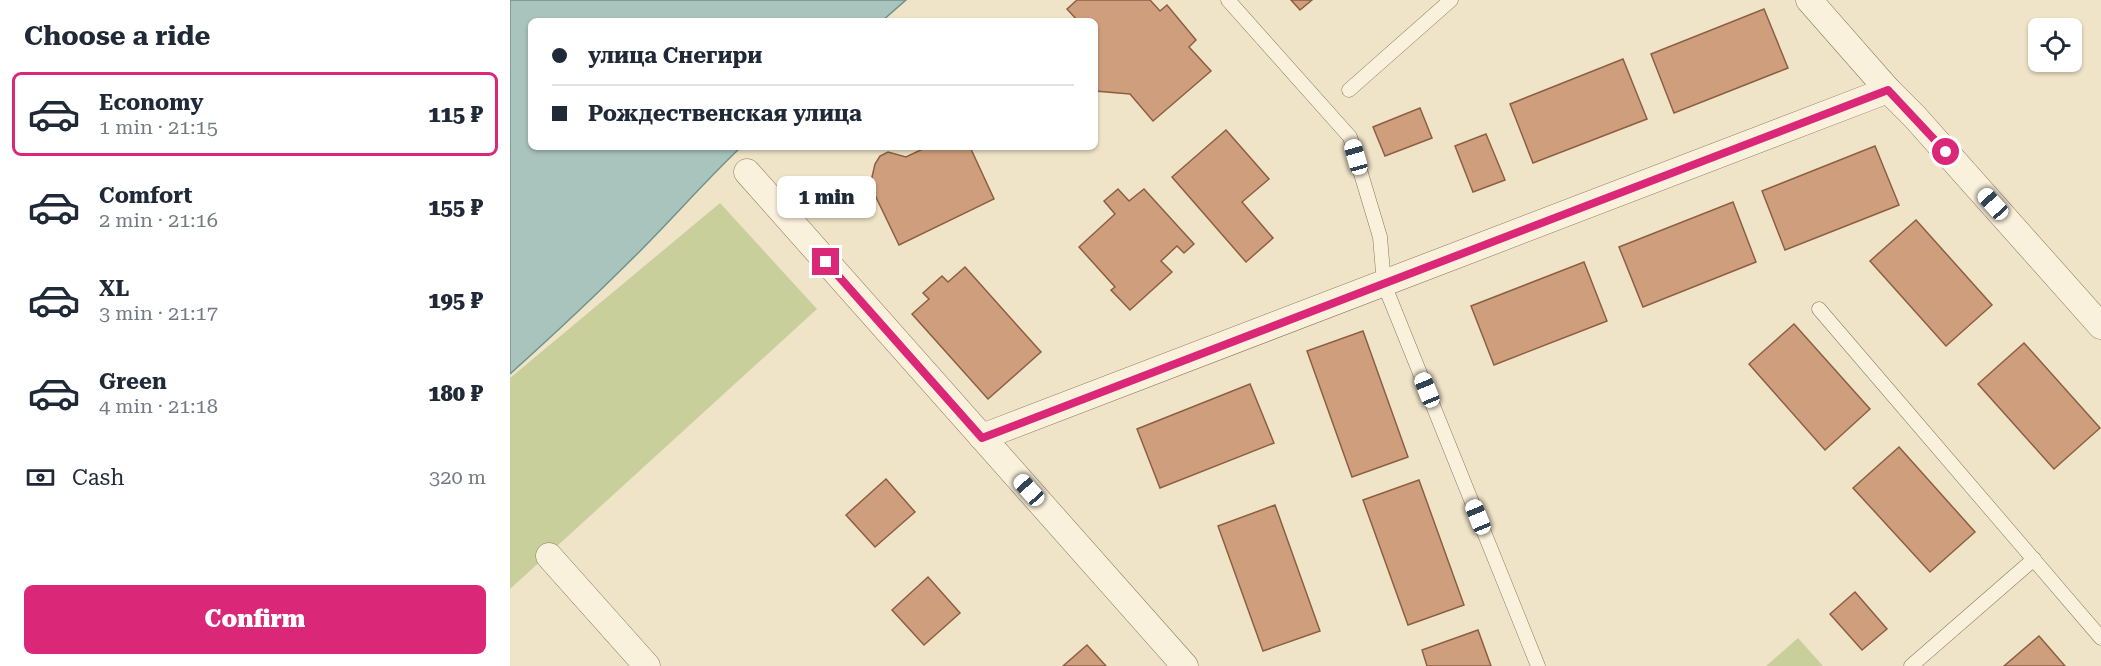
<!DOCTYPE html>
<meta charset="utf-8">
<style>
:root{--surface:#fff;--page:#f6f6f7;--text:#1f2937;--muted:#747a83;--line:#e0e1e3;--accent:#db2777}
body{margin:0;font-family:"Roboto Serif",serif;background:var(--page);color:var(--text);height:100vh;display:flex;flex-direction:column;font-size:22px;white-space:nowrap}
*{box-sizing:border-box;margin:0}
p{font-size:20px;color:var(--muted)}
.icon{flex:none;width:33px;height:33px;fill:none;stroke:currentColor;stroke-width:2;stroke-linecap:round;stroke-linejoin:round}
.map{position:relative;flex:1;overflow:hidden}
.details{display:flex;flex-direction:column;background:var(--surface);width:510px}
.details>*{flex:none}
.guide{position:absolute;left:18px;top:18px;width:570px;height:132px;border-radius:9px;box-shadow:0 2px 4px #0004;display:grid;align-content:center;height:132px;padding:0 24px;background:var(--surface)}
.fabs{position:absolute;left:1518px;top:18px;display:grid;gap:12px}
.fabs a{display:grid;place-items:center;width:54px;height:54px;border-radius:9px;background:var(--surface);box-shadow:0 2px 4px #0004;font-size:30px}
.end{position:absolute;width:27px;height:27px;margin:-14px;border:8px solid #db2777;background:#fff;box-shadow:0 0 0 3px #fff}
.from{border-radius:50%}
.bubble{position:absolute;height:42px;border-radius:9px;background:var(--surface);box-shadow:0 2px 4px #0004;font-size:20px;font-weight:800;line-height:42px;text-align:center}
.car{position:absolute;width:18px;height:36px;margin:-18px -9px;border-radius:8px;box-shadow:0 0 4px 2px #0007;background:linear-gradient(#fff 24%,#345 0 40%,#fff 0 76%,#345 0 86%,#fff 0)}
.guide b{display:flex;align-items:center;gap:21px;height:57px;font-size:22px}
.guide b+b{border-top:2px solid var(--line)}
.guide i{width:15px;height:15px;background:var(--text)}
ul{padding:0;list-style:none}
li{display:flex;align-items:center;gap:18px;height:84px;margin:0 12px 9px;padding:0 12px;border:3px solid transparent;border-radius:9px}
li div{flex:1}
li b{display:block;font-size:22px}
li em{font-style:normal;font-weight:800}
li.on{border-color:var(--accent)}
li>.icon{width:54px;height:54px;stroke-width:1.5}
h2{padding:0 24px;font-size:27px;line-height:72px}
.pay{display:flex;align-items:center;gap:15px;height:66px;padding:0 24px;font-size:22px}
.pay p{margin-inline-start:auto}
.action{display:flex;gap:12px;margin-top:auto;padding:12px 24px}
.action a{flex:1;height:69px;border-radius:9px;background:var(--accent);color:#fff;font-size:24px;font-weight:800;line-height:69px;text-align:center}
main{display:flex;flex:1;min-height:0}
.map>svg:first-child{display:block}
.green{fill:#c9cf9b}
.water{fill:#a9c4bc;stroke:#6f938a;stroke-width:1.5}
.building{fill:#cf9f7d;stroke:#8d5f41;stroke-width:1.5}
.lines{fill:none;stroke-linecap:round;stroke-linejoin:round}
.service-casing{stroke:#8d765c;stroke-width:15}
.minor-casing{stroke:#8d765c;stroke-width:27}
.service{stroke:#faf1dc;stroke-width:14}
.minor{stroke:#faf1dc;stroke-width:26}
.route{stroke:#db2777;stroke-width:8}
</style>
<main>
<section class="details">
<h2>Choose a ride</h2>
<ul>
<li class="on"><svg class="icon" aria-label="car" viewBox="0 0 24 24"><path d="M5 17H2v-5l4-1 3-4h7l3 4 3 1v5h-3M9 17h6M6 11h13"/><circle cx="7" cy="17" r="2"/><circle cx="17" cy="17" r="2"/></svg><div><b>Economy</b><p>1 min · 21:15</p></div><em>115 ₽</em></li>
<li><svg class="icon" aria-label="car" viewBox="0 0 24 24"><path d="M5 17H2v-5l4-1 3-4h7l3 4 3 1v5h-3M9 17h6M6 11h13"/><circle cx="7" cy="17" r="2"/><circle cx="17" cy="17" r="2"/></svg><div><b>Comfort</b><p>2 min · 21:16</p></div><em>155 ₽</em></li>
<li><svg class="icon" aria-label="car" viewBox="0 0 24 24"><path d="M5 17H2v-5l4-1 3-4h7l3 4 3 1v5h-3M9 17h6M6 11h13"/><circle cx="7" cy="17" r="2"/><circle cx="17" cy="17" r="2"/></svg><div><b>XL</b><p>3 min · 21:17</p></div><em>195 ₽</em></li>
<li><svg class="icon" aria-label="car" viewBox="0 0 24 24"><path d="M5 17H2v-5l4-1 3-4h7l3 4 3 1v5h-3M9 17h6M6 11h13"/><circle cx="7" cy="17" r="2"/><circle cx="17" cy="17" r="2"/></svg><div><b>Green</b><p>4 min · 21:18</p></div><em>180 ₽</em></li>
</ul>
<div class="pay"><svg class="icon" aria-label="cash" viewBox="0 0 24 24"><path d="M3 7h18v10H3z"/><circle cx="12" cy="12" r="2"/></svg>Cash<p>320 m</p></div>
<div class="action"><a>Confirm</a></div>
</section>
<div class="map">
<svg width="1591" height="666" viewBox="0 0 1591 666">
<rect width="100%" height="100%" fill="#f0e4c8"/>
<!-- green -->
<g class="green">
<polygon points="210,203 307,309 0,589 0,378"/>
<polygon points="1288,638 1313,666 1256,666"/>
</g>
<!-- water -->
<path class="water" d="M0,0H396L372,21H21V147H231C192,184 158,224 120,261C81,300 41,337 0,374Z"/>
<!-- building -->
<g class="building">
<polygon points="567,0 640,0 650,11 657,5 686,40 679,47 701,71 643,121 620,94 585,91 585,21 568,21 557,9"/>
<polygon points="781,0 802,0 790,10"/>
<polygon points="1254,9 1278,68 1164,113 1141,54"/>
<polygon points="1113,59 1137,119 1023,163 1000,104"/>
<polygon points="910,108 922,138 875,156 863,127"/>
<polygon points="716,130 759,179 732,202 763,238 736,262 662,177"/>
<polygon points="976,134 995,180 963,192 945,146"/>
<polygon points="1365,146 1389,205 1275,250 1252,191"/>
<polygon points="417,147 460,147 484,199 389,245 364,193 362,177 365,164 370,156 378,152 396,157"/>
<polygon points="608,189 619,201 634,189 684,244 674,253 667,246 651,261 662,272 620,310 601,290 605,287 569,247 605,214 594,201"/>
<polygon points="1223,202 1246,262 1133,307 1109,247"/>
<polygon points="1406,220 1482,305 1436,346 1360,261"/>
<polygon points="1074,262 1097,321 984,365 961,306"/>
<polygon points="455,267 531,352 478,399 402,314 419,299 413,293 432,276 438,282"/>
<polygon points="1284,324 1360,409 1315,450 1239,364"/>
<polygon points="853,331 898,457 842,477 797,351"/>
<polygon points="1514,343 1590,428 1544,469 1468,384"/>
<polygon points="740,384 764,443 650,488 627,429"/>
<polygon points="1389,447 1465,532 1420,572 1343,488"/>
<polygon points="376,479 405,512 365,547 336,515"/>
<polygon points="909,480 954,605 898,625 853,500"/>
<polygon points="765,505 810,631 753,651 708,526"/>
<polygon points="418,577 450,613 414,645 382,610"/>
<polygon points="1345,592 1377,629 1352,650 1320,614"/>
<polygon points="968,630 981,666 917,666 912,650"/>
<polygon points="1529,636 1555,666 1494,666"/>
<polygon points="577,645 596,666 553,666"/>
</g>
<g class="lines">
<defs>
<g id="service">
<polyline points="718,0 840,137 870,237 874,284 1028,666"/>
<polyline points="839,90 941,0"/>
<polyline points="1309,309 1591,638"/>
<polyline points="1401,666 1524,559"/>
</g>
<g id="minor">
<polyline points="1299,0 1378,90"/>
<polyline points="237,172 675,666"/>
<polyline points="472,437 1378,90 1405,117 1591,326"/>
<polyline points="39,556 137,666"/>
</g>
</defs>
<!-- service casing -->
<use href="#service" class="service-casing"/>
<!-- minor casing -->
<use href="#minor" class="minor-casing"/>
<!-- service -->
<use href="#service" class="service"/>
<!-- minor -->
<use href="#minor" class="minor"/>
</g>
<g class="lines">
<!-- route -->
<polyline class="route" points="316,262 472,438 1378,90 1436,152"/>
</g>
</svg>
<div class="fabs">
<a><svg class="icon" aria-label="locate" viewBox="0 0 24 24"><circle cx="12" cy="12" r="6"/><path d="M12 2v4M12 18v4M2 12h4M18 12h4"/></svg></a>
</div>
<i class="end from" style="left:1436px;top:152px"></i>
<i class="end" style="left:316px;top:262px"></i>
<div class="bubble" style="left:267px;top:176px;width:99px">1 min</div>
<i class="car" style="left:846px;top:157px;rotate:344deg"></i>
<i class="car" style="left:1483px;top:204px;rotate:318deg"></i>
<i class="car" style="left:917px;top:390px;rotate:338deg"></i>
<i class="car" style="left:519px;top:490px;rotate:318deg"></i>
<i class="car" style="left:968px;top:517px;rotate:338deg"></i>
<div class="guide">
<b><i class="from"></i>улица Снегири</b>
<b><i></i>Рождественская улица</b>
</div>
</div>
</main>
